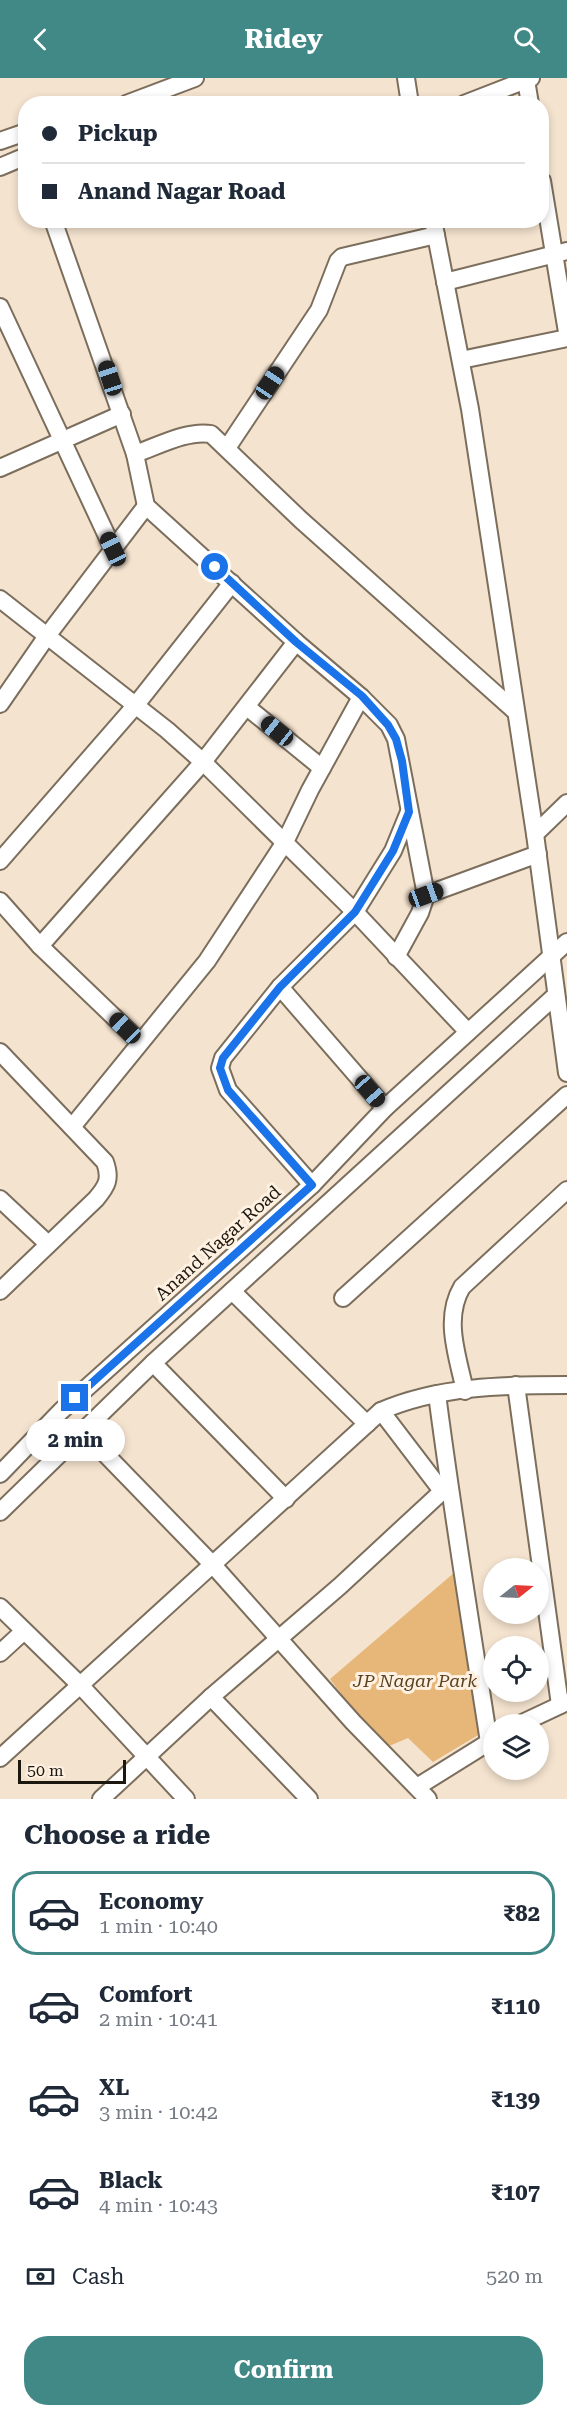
<!DOCTYPE html>
<meta charset="utf-8">
<style>
:root{--surface:#fff;--page:#f2f2f3;--text:#1f2937;--muted:#747a83;--line:#e0e1e3;--accent:#418987}
body{margin:0;font-family:"Roboto Serif",serif;background:var(--page);color:var(--text);height:100vh;display:flex;flex-direction:column;font-size:22px;white-space:nowrap}
*{box-sizing:border-box;margin:0}
p{font-size:20px;color:var(--muted)}
.icon{flex:none;width:33px;height:33px;fill:none;stroke:currentColor;stroke-width:2;stroke-linecap:round;stroke-linejoin:round}
.map{position:relative;height:1721px;overflow:hidden}
.details{display:flex;flex-direction:column;background:var(--surface);flex:1}
.details>*{flex:none}
.hud{position:absolute;left:18px;top:18px;width:531px;height:132px;border-radius:24px;box-shadow:0 3px 9px #0003;display:grid;align-content:center;height:132px;padding:0 24px;background:var(--surface)}
.needle{width:39px;rotate:72deg}
.fabs{position:absolute;left:483px;top:1480px;display:grid;gap:12px}
.fabs a{display:grid;place-items:center;width:66px;height:66px;border-radius:50%;background:var(--surface);box-shadow:0 3px 9px #0003;font-size:30px}
.scale{position:absolute;left:18px;bottom:15px;width:108px;box-sizing:border-box;padding-left:6px;border:3px solid #1c170f;border-top:0;font-size:16px;line-height:21px;white-space:nowrap;color:#1c170f;-webkit-text-stroke:4px #fef1e1;paint-order:stroke}
.end{position:absolute;width:27px;height:27px;margin:-14px;border:8px solid #1a73e8;background:#fff;box-shadow:0 0 0 3px #fff}
.from{border-radius:50%}
.bubble{position:absolute;height:42px;border-radius:21px;background:var(--surface);box-shadow:0 3px 9px #0003;font-size:20px;font-weight:700;line-height:42px;text-align:center}
.car{position:absolute;width:18px;height:36px;margin:-18px -9px;border-radius:8px;box-shadow:0 0 4px 2px #0007;background:linear-gradient(#222 24%,#8ab4d8 0 40%,#222 0 76%,#8ab4d8 0 86%,#222 0)}
.hud b{display:flex;align-items:center;gap:21px;height:57px;font-size:22px}
.hud b+b{border-top:2px solid var(--line)}
.hud i{width:15px;height:15px;background:var(--text)}
ul{padding:0;list-style:none}
li{display:flex;align-items:center;gap:18px;height:84px;margin:0 12px 9px;padding:0 12px;border:3px solid transparent;border-radius:24px}
li div{flex:1}
li b{display:block;font-size:22px}
li em{font-style:normal;font-weight:700}
li.current{border-color:var(--accent)}
li>.icon{width:54px;height:54px;stroke-width:1.5}
h2{padding:0 24px;font-size:27px;line-height:72px}
.pay{display:flex;align-items:center;gap:15px;height:66px;padding:0 24px;font-size:22px}
.pay p{margin-inline-start:auto}
.action{display:flex;gap:12px;margin-top:auto;padding:12px 24px}
.action a{flex:1;height:69px;border-radius:24px;background:var(--accent);color:#fff;font-size:24px;font-weight:700;line-height:69px;text-align:center}
header{display:flex;justify-content:space-between;align-items:center;height:78px;padding:0 24px;background:var(--accent);color:#fff;font-size:27px;font-weight:700}
.map>svg:first-child{display:block}
.green{fill:#e7b779}
.lines{fill:none;stroke-linecap:round;stroke-linejoin:round}
.minor-casing{stroke:#7c6e5c;stroke-width:20}
.minor{stroke:#fff;stroke-width:16}
.route{stroke:#1a73e8;stroke-width:8}
.labels{text-anchor:middle;stroke-width:6;stroke-linejoin:round;paint-order:stroke}
.street-label{font-size:18px;fill:#1c170f;stroke:#fef1e1}
.park-label{font-size:18px;font-style:italic;fill:#5a411f;stroke:#fef1e1}
</style>
<header><svg class="icon" aria-label="back" viewBox="0 0 24 24"><path d="M15 5l-7 7 7 7"/></svg>Ridey<svg class="icon" aria-label="search" viewBox="0 0 24 24"><circle cx="10" cy="10" r="6"/><path d="M15 15l6 6"/></svg></header>
<div class="map">
<svg width="567" height="1721" viewBox="0 0 567 1721">
<rect width="100%" height="100%" fill="#f4e3cf"/>
<!-- green -->
<polygon class="green" points="455,1494 480,1656 433,1684 408,1660 382,1671 330,1601"/>
<g class="lines">
<defs>
<g id="minor">
<polyline points="406,0 410,26"/>
<polyline points="526,2 530,26"/>
<polyline points="126,26 195,0"/>
<polyline points="464,26 531,0"/>
<polyline points="0,63 26,54"/>
<polyline points="0,89 26,78"/>
<polyline points="542,103 567,254"/>
<polyline points="53,142 135,376 146,428 296,564 361,619 389,647 396,661 426,817 420,835 396,879"/>
<polyline points="433,142 470,331 535,756 567,995"/>
<polyline points="445,204 567,173"/>
<polyline points="0,229 113,471"/>
<polyline points="461,282 567,260"/>
<polyline points="227,370 319,232 338,183 342,179 436,157"/>
<path d="M135,376C158,368 187,352 211,356L301,442L515,633"/>
<polyline points="0,390 122,336"/>
<polyline points="0,521 167,652 203,684 355,834 468,954"/>
<polyline points="0,626 47,558 146,428"/>
<polyline points="247,629 322,690"/>
<polyline points="535,756 567,725"/>
<polyline points="0,783 135,628 232,505"/>
<polyline points="426,817 538,776"/>
<polyline points="0,823 40,868 140,964"/>
<polyline points="40,868 203,684 296,564"/>
<polyline points="280,909 385,1030"/>
<path d="M0,974L105,1084C111,1101 107,1108 96,1121L0,1213"/>
<polyline points="72,1049 207,883 285,764 310,712 361,619"/>
<polyline points="312,1107 228,1012 220,990 223,980 280,909 355,834 393,773 409,734"/>
<polyline points="0,1121 47,1165"/>
<polyline points="232,1213 367,1346"/>
<polyline points="343,1220 567,1017"/>
<polyline points="153,1285 286,1421"/>
<polyline points="516,1307 560,1627"/>
<path d="M465,1313C458,1279 443,1241 462,1209L567,1112"/>
<path d="M437,1316C452,1432 471,1548 489,1664"/>
<polyline points="381,1333 442,1413"/>
<polyline points="82,1352 213,1487 353,1644 428,1721"/>
<polyline points="0,1396 61,1333 312,1107 385,1030 567,864"/>
<polyline points="0,1434 153,1285 556,917"/>
<polyline points="0,1529 80,1607 186,1721"/>
<polyline points="0,1575 24,1553"/>
<polyline points="211,1619 309,1721"/>
<polyline points="518,1647 567,1624"/>
<path d="M0,1680L381,1333C438,1308 505,1307 567,1307"/>
<polyline points="417,1709 494,1661"/>
<polyline points="101,1721 211,1619 340,1508 449,1407"/>
</g>
</defs>
<!-- minor casing -->
<use href="#minor" class="minor-casing"/>
<!-- minor -->
<use href="#minor" class="minor"/>
</g>
<g class="lines">
<!-- route -->
<polyline class="route" points="75,1320 312,1107 228,1012 220,990 223,980 280,909 355,834 393,773 409,734 402,683 396,661 388,647 362,618 296,564 215,489"/>
</g>
<g class="labels">
<!-- street labels -->
<g class="street-label">
<text transform="translate(218 1165) rotate(-42)" y="6">Anand Nagar Road</text>
</g>
<!-- park labels -->
<g class="park-label">
<text x="415" y="1609">JP Nagar Park</text>
</g>
</g>
</svg>
<div class="fabs">
<a><svg class="needle" viewBox="-14 -14 28 28"><path d="M0-13l5 13h-10z" fill="#e53935"/><path d="M0 13l5-13h-10z" fill="#747a83"/></svg></a>
<a><svg class="icon" aria-label="locate" viewBox="0 0 24 24"><circle cx="12" cy="12" r="6"/><path d="M12 2v4M12 18v4M2 12h4M18 12h4"/></svg></a>
<a><svg class="icon" aria-label="layers" viewBox="0 0 24 24"><path d="M12 4l9 5-9 5-9-5zM3 14l9 5 9-5"/></svg></a>
</div>
<div class="scale">50 m</div>
<i class="end from" style="left:215px;top:489px"></i>
<i class="end" style="left:75px;top:1320px"></i>
<div class="bubble" style="left:26px;top:1341px;width:99px">2 min</div>
<i class="car" style="left:110px;top:300px;rotate:342deg"></i>
<i class="car" style="left:270px;top:305px;rotate:34deg"></i>
<i class="car" style="left:113px;top:471px;rotate:335deg"></i>
<i class="car" style="left:277px;top:653px;rotate:309deg"></i>
<i class="car" style="left:426px;top:817px;rotate:70deg"></i>
<i class="car" style="left:125px;top:950px;rotate:314deg"></i>
<i class="car" style="left:370px;top:1013px;rotate:139deg"></i>
<div class="hud">
<b><i class="from"></i>Pickup</b>
<b><i></i>Anand Nagar Road</b>
</div>
</div>
<section class="details">
<h2>Choose a ride</h2>
<ul>
<li class="current"><svg class="icon" aria-label="car" viewBox="0 0 24 24"><path d="M5 17H2v-5l4-1 3-4h7l3 4 3 1v5h-3M9 17h6M6 11h13"/><circle cx="7" cy="17" r="2"/><circle cx="17" cy="17" r="2"/></svg><div><b>Economy</b><p>1 min · 10:40</p></div><em>₹82</em></li>
<li><svg class="icon" aria-label="car" viewBox="0 0 24 24"><path d="M5 17H2v-5l4-1 3-4h7l3 4 3 1v5h-3M9 17h6M6 11h13"/><circle cx="7" cy="17" r="2"/><circle cx="17" cy="17" r="2"/></svg><div><b>Comfort</b><p>2 min · 10:41</p></div><em>₹110</em></li>
<li><svg class="icon" aria-label="car" viewBox="0 0 24 24"><path d="M5 17H2v-5l4-1 3-4h7l3 4 3 1v5h-3M9 17h6M6 11h13"/><circle cx="7" cy="17" r="2"/><circle cx="17" cy="17" r="2"/></svg><div><b>XL</b><p>3 min · 10:42</p></div><em>₹139</em></li>
<li><svg class="icon" aria-label="car" viewBox="0 0 24 24"><path d="M5 17H2v-5l4-1 3-4h7l3 4 3 1v5h-3M9 17h6M6 11h13"/><circle cx="7" cy="17" r="2"/><circle cx="17" cy="17" r="2"/></svg><div><b>Black</b><p>4 min · 10:43</p></div><em>₹107</em></li>
</ul>
<div class="pay"><svg class="icon" aria-label="cash" viewBox="0 0 24 24"><path d="M3 7h18v10H3z"/><circle cx="12" cy="12" r="2"/></svg>Cash<p>520 m</p></div>
<div class="action"><a>Confirm</a></div>
</section>
